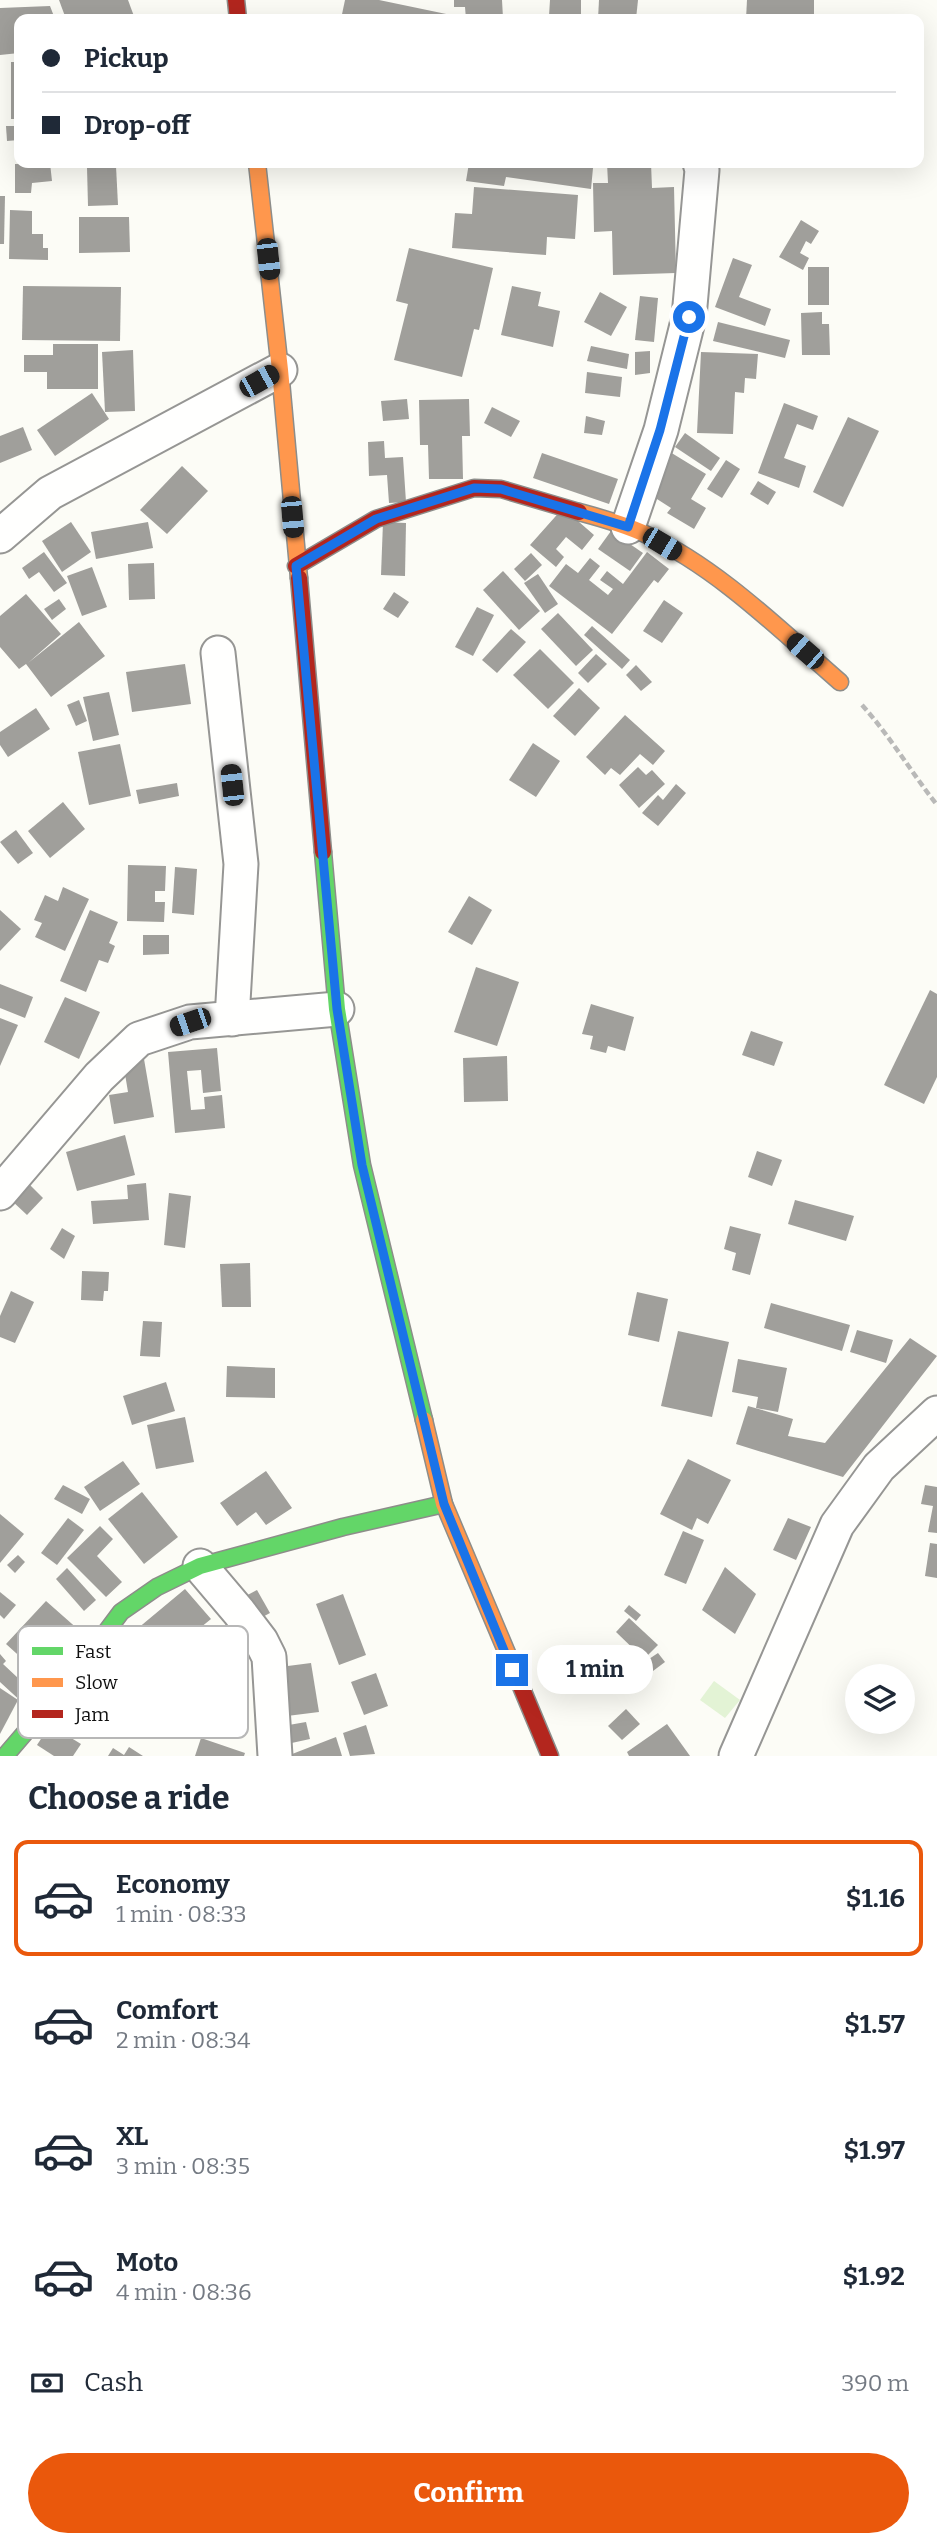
<!DOCTYPE html>
<meta charset="utf-8">
<style>
:root{--surface:#fff;--page:#f2f2f3;--text:#1f2937;--muted:#747a83;--line:#e0e1e3;--accent:#ea580c}
body{margin:0;font-family:Bitter,serif;background:var(--page);color:var(--text);height:100vh;display:flex;flex-direction:column;font-size:26px;white-space:nowrap}
*{box-sizing:border-box;margin:0}
p{font-size:23px;color:var(--muted)}
.icon{flex:none;width:38px;height:38px;fill:none;stroke:currentColor;stroke-width:2;stroke-linecap:round;stroke-linejoin:round}
.map{position:relative;height:1756px;overflow:hidden}
.drawer{display:flex;flex-direction:column;background:var(--surface);flex:1}
.drawer>*{flex:none}
.banner{position:absolute;left:14px;top:14px;width:910px;height:154px;border-radius:14px;box-shadow:0 7px 28px #0002;display:grid;align-content:center;height:154px;padding:0 28px;background:var(--surface)}
.buttons{position:absolute;left:845px;top:1664px;display:grid;gap:14px}
.buttons a{display:grid;place-items:center;width:70px;height:70px;border-radius:50%;background:var(--surface);box-shadow:0 7px 28px #0002;font-size:35px}
.end{position:absolute;width:32px;height:32px;margin:-16px;border:9px solid #1a73e8;background:#fff;box-shadow:0 0 0 4px #fff}
.from{border-radius:50%}
.bubble{position:absolute;height:49px;border-radius:24px;background:var(--surface);box-shadow:0 7px 28px #0002;font-size:23px;font-weight:700;line-height:49px;text-align:center}
.car{position:absolute;width:21px;height:42px;margin:-21px -10px;border-radius:9px;box-shadow:0 0 5px 2px #0007;background:linear-gradient(#222 24%,#8ab4d8 0 40%,#222 0 76%,#8ab4d8 0 86%,#222 0)}
.banner b{display:flex;align-items:center;gap:24px;height:66px;font-size:26px}
.banner b+b{border-top:2px solid var(--line)}
.banner i{width:18px;height:18px;background:var(--text)}
ul{padding:0;list-style:none}
li{display:flex;align-items:center;gap:21px;height:116px;margin:0 14px 10px;padding:0 14px;border:4px solid transparent;border-radius:14px}
li div{flex:1}
li b{display:block;font-size:26px}
li em{font-style:normal;font-weight:700}
li.active{border-color:var(--accent)}
li>.icon{width:63px;height:63px;stroke-width:1.5}
h2{padding:0 28px;font-size:32px;line-height:84px}
.pay{display:flex;align-items:center;gap:18px;height:77px;padding:0 28px;font-size:26px}
.pay p{margin-inline-start:auto}
.cta{display:flex;gap:14px;margin-top:auto;padding:14px 28px}
.cta a{flex:1;height:80px;border-radius:42px;background:var(--accent);color:#fff;font-size:28px;font-weight:700;line-height:80px;text-align:center}
.map>svg:first-child{display:block}
.green{fill:#e3f3d5}
.building{fill:#a09f9b}
.lines{fill:none;stroke-linecap:round;stroke-linejoin:round}
.street-casing{stroke:#969694;stroke-width:37}
.fast-casing{stroke:#8d8d8a;stroke-width:19}
.slow-casing{stroke:#8d8d8a;stroke-width:19}
.jam-casing{stroke:#8d8d8a;stroke-width:19}
.path{stroke:#b9b9b8;stroke-width:4.5;stroke-dasharray:7 3.5;stroke-linecap:butt}
.street{stroke:#fffffe;stroke-width:33}
.fast{stroke:#63d668;stroke-width:16}
.slow{stroke:#ff974d;stroke-width:16}
.jam{stroke:#b3261e;stroke-width:16}
.route{stroke:#1a73e8;stroke-width:9}
.key{fill:#fff;stroke:#b7b7b7;stroke-width:2}
.key-label{font-size:19px;fill:#101010}
</style>
<div class="map">
<svg width="937" height="1756" viewBox="0 0 937 1756">
<rect width="100%" height="100%" fill="#fcfcf6"/>
<!-- green -->
<polygon class="green" points="714,1681 740,1700 725,1718 700,1700"/>
<!-- building -->
<g class="building">
<polygon points="59,0 128,0 135,19 66,19"/>
<polygon points="345,0 379,0 451,15 450,19 341,19"/>
<polygon points="454,0 502,0 503,18 466,19 465,7 454,7"/>
<polygon points="550,0 581,0 581,17 549,16"/>
<polygon points="599,0 638,0 636,19 598,19"/>
<polygon points="747,0 814,0 814,19 746,19"/>
<polygon points="50,6 55,19 19,19 19,53 0,55 0,8"/>
<rect x="11" y="62" width="8" height="57"/>
<polygon points="6,126 19,126 19,140 7,141"/>
<polygon points="50,163 52,181 32,183 31,193 15,193 15,164"/>
<polygon points="469,163 557,163 593,168 591,189 506,177 504,186 466,181"/>
<polygon points="607,163 651,163 652,188 674,187 676,273 613,275 612,231 594,232 593,183 608,183"/>
<polygon points="116,166 118,205 88,206 87,167"/>
<polygon points="474,187 578,195 575,239 547,237 546,255 452,248 455,213 472,214"/>
<polygon points="0,196 5,196 4,244 0,244"/>
<polygon points="10,210 32,211 32,234 43,234 43,248 48,248 48,260 9,259"/>
<polygon points="79,217 129,217 130,252 79,253"/>
<polygon points="801,220 819,231 811,244 806,241 800,253 809,258 803,270 779,257"/>
<polygon points="409,248 493,268 479,330 474,329 462,377 394,360 408,304 396,301"/>
<polygon points="733,258 752,265 739,297 771,309 765,326 715,307"/>
<rect x="808" y="267" width="21" height="38"/>
<polygon points="23,286 121,287 120,341 22,340"/>
<polygon points="512,286 541,292 538,306 560,311 553,347 501,335"/>
<polygon points="600,292 627,307 611,336 584,322"/>
<polygon points="640,296 658,298 654,342 635,340"/>
<polygon points="822,312 822,324 829,324 830,355 802,355 801,313"/>
<polygon points="718,322 790,340 785,358 713,341"/>
<polygon points="53,344 98,344 98,389 47,389 47,372 24,372 24,355 53,355"/>
<polygon points="591,346 629,354 627,369 587,361"/>
<polygon points="133,350 135,411 105,412 102,352"/>
<polygon points="650,351 650,373 635,375 635,352"/>
<polygon points="701,352 758,354 756,379 745,378 744,393 735,392 733,434 697,433"/>
<polygon points="587,372 622,377 620,397 585,393"/>
<polygon points="92,393 109,419 55,456 37,430"/>
<polygon points="407,399 409,419 383,421 381,401"/>
<polygon points="469,399 470,436 462,436 463,479 429,479 428,445 420,445 419,400"/>
<polygon points="784,403 818,416 813,430 797,424 784,458 806,466 799,488 758,473"/>
<polygon points="492,407 520,421 511,437 484,423"/>
<polygon points="586,416 605,421 602,435 584,433"/>
<polygon points="848,417 879,431 843,507 813,492"/>
<polygon points="23,427 32,450 0,463 0,436"/>
<polygon points="685,433 720,458 711,471 675,447"/>
<polygon points="384,441 385,458 403,457 406,502 389,503 387,475 369,476 368,442"/>
<polygon points="670,452 706,474 691,499 706,508 694,529 667,513 671,508 646,492"/>
<polygon points="542,453 618,479 609,504 533,478"/>
<polygon points="726,460 740,469 722,498 707,489"/>
<polygon points="182,466 208,491 167,534 140,510"/>
<polygon points="758,481 776,492 768,505 750,494"/>
<polygon points="563,508 594,535 582,550 566,537 556,549 564,557 556,567 530,545"/>
<polygon points="71,522 91,552 62,572 42,541"/>
<polygon points="148,522 153,548 96,559 91,532"/>
<polygon points="383,522 406,523 405,576 381,575"/>
<polygon points="611,531 643,553 630,571 598,549"/>
<polygon points="44,552 67,583 54,592 39,572 29,579 22,568"/>
<polygon points="647,552 669,569 658,583 654,580 612,634 549,586 566,564 578,573 590,558 600,566 589,580 608,595 613,589 600,580 607,571 623,584"/>
<polygon points="531,553 542,565 525,581 514,569"/>
<polygon points="154,563 155,599 129,600 128,564"/>
<polygon points="92,567 107,607 82,616 67,576"/>
<polygon points="503,571 540,611 519,630 483,590"/>
<polygon points="538,574 558,604 545,613 524,583"/>
<polygon points="394,592 409,602 398,618 383,609"/>
<polygon points="26,594 61,634 28,663 79,622 105,656 51,697 26,664 19,669 0,647 0,616"/>
<polygon points="59,599 66,609 52,620 44,609"/>
<polygon points="664,600 683,613 662,643 643,631"/>
<polygon points="477,607 494,615 473,656 455,647"/>
<polygon points="558,613 593,650 576,666 541,629"/>
<polygon points="592,626 630,660 622,669 584,635"/>
<polygon points="511,629 526,642 497,673 482,660"/>
<polygon points="540,649 574,683 548,709 513,675"/>
<polygon points="596,654 607,664 588,683 578,673"/>
<polygon points="185,664 191,704 132,712 126,672"/>
<polygon points="636,665 652,682 641,691 626,675"/>
<polygon points="579,688 600,708 575,736 553,716"/>
<polygon points="109,692 119,735 93,741 83,697"/>
<polygon points="79,700 87,721 76,726 67,705"/>
<polygon points="36,708 50,729 8,757 0,745 0,732"/>
<polygon points="625,715 665,751 653,765 640,754 620,775 611,768 605,775 586,757"/>
<polygon points="533,743 560,761 536,797 509,780"/>
<polygon points="120,744 131,796 89,805 78,752"/>
<polygon points="638,767 646,775 652,770 665,784 639,808 619,785"/>
<polygon points="177,783 179,796 139,804 136,790"/>
<polygon points="676,784 686,793 658,826 642,813 658,795 663,800"/>
<polygon points="63,802 85,829 50,858 28,831"/>
<polygon points="16,830 33,853 18,864 0,842"/>
<polygon points="128,865 166,866 165,891 155,891 155,902 165,902 164,922 127,921"/>
<polygon points="175,867 197,869 194,915 172,913"/>
<polygon points="63,887 89,899 65,951 35,937 42,923 34,920 45,895 58,901"/>
<polygon points="469,896 492,910 472,945 448,932"/>
<polygon points="0,910 21,929 0,951"/>
<polygon points="90,910 118,922 109,943 115,946 108,963 99,960 86,992 60,981"/>
<polygon points="143,935 169,935 169,954 143,955"/>
<polygon points="476,967 519,982 497,1046 454,1032"/>
<polygon points="0,984 33,997 25,1018 0,1008"/>
<polygon points="930,990 937,994 937,1077 924,1104 884,1085"/>
<polygon points="65,997 100,1012 79,1059 44,1042"/>
<polygon points="591,1004 634,1017 625,1051 608,1046 606,1053 590,1049 593,1036 582,1034"/>
<polygon points="0,1018 18,1025 0,1066"/>
<polygon points="751,1031 783,1042 774,1066 742,1055"/>
<polygon points="217,1048 221,1091 203,1093 201,1070 187,1071 191,1110 205,1109 204,1097 222,1095 225,1128 175,1133 168,1052"/>
<polygon points="507,1056 508,1101 464,1102 463,1058"/>
<polygon points="144,1059 154,1117 114,1124 109,1095 128,1092 123,1062"/>
<polygon points="125,1135 135,1175 77,1191 66,1152"/>
<polygon points="757,1151 782,1160 772,1186 748,1177"/>
<polygon points="27,1182 43,1198 27,1215 10,1199"/>
<polygon points="146,1183 149,1220 93,1224 91,1201 128,1199 127,1185"/>
<polygon points="169,1193 191,1196 185,1248 164,1245"/>
<polygon points="795,1200 854,1216 846,1241 788,1224"/>
<polygon points="730,1226 761,1234 750,1275 732,1270 736,1253 724,1249"/>
<polygon points="62,1228 75,1236 64,1259 50,1249"/>
<polygon points="250,1263 251,1307 222,1307 220,1264"/>
<polygon points="82,1271 109,1272 108,1291 104,1291 103,1301 81,1300"/>
<polygon points="11,1291 34,1302 15,1343 0,1337 0,1316"/>
<polygon points="637,1292 668,1299 659,1342 628,1335"/>
<polygon points="771,1303 850,1325 842,1351 764,1328"/>
<polygon points="143,1321 162,1322 160,1357 140,1356"/>
<polygon points="857,1330 893,1340 886,1363 850,1352"/>
<polygon points="678,1331 729,1342 712,1417 661,1406"/>
<polygon points="910,1338 937,1356 843,1477 736,1444 748,1406 793,1419 788,1436 825,1443"/>
<polygon points="738,1359 787,1368 778,1412 756,1408 758,1397 732,1392"/>
<polygon points="227,1366 275,1368 275,1398 226,1397"/>
<polygon points="166,1382 175,1411 132,1425 123,1396"/>
<polygon points="185,1417 194,1462 156,1469 147,1425"/>
<polygon points="688,1459 731,1480 708,1524 697,1518 692,1530 660,1514"/>
<polygon points="123,1461 140,1484 100,1511 84,1487"/>
<polygon points="266,1471 292,1508 266,1525 256,1512 237,1526 220,1503"/>
<polygon points="63,1485 90,1499 82,1514 54,1499"/>
<polygon points="925,1485 937,1487 937,1533 928,1532 933,1506 921,1504"/>
<polygon points="142,1492 178,1537 144,1564 108,1519"/>
<polygon points="0,1514 24,1534 0,1563"/>
<polygon points="68,1518 84,1530 57,1565 41,1553"/>
<polygon points="788,1518 811,1527 796,1560 773,1550"/>
<polygon points="100,1526 113,1539 97,1556 122,1582 106,1597 67,1558"/>
<polygon points="683,1531 704,1540 686,1584 664,1575"/>
<polygon points="930,1543 937,1544 937,1578 925,1576"/>
<polygon points="18,1555 25,1562 15,1573 7,1565"/>
<polygon points="725,1567 756,1594 735,1634 702,1610"/>
<polygon points="67,1568 96,1600 84,1611 56,1579"/>
<polygon points="185,1589 211,1619 157,1663 146,1650 151,1645 137,1629"/>
<polygon points="257,1590 270,1613 240,1629 227,1606"/>
<polygon points="0,1592 16,1605 4,1619 0,1615"/>
<polygon points="343,1594 366,1655 339,1665 316,1604"/>
<polygon points="46,1601 80,1631 57,1656 63,1661 46,1680 6,1644"/>
<polygon points="629,1605 641,1615 636,1621 624,1611"/>
<polygon points="629,1618 658,1645 644,1659 616,1632"/>
<polygon points="628,1648 643,1663 633,1672 619,1657"/>
<polygon points="658,1653 665,1662 653,1671 646,1661"/>
<polygon points="0,1654 6,1661 3,1664 18,1678 22,1674 39,1689 25,1705 0,1682"/>
<polygon points="311,1663 319,1712 287,1716 280,1667"/>
<polygon points="376,1673 388,1706 364,1715 351,1682"/>
<polygon points="0,1688 18,1700 0,1734"/>
<polygon points="626,1709 640,1724 622,1740 608,1726"/>
<polygon points="306,1722 310,1739 287,1744 283,1726"/>
<polygon points="667,1724 690,1756 629,1756 627,1752"/>
<polygon points="50,1725 81,1744 73,1756 54,1756 37,1745"/>
<polygon points="366,1725 375,1754 350,1756 343,1733"/>
<polygon points="336,1737 342,1756 287,1756"/>
<polygon points="201,1738 245,1753 244,1756 195,1756"/>
<polygon points="129,1747 143,1756 108,1756 113,1748 124,1755"/>
</g>
<g class="lines">
<defs>
<g id="street">
<polyline points="628,527 661,430 689,317 702,170 700,163"/>
<polyline points="0,536 50,493 280,370"/>
<polyline points="218,653 241,864 232,1019"/>
<polyline points="0,1193 99,1077 139,1039 190,1022 337,1009"/>
<polyline points="200,1566 239,1612 261,1641 269,1657 275,1756"/>
<polyline points="736,1756 837,1525 879,1467 937,1413"/>
</g>
<g id="fast">
<polyline points="323,852 337,1009 362,1165 424,1420"/>
<polyline points="5,1756 71,1679 121,1612 157,1587 200,1566 343,1527 444,1504"/>
</g>
<g id="slow">
<polyline points="257,163 280,370 299,578"/>
<path d="M579,512C601,518 624,524 645,534C718,568 779,629 840,682"/>
<polyline points="424,1420 444,1504 515,1672"/>
</g>
<g id="jam">
<polyline points="236,0 238,19"/>
<polyline points="296,566 376,519 474,488 501,489 579,512"/>
<polyline points="299,578 323,852"/>
<polyline points="515,1672 550,1756"/>
</g>
</defs>
<!-- street casing -->
<use href="#street" class="street-casing"/>
<!-- fast casing -->
<use href="#fast" class="fast-casing"/>
<!-- slow casing -->
<use href="#slow" class="slow-casing"/>
<!-- jam casing -->
<use href="#jam" class="jam-casing"/>
<!-- path -->
<path class="path" d="M862,705C890,736 911,772 937,805"/>
<!-- street -->
<use href="#street" class="street"/>
<!-- fast -->
<use href="#fast" class="fast"/>
<!-- slow -->
<use href="#slow" class="slow"/>
<!-- jam -->
<use href="#jam" class="jam"/>
</g>
<g class="lines">
<!-- route -->
<polyline class="route" points="512,1670 444,1504 362,1165 337,1009 296,566 376,519 474,488 501,489 628,527 660,430 689,317"/>
</g>
<!-- legend -->
<rect x="18" y="1626" width="230" height="112" rx="10" class="key"/>
<rect x="32" y="1647" width="31" height="8" fill="#63d668"/>
<rect x="32" y="1678" width="31" height="9" fill="#ff974d"/>
<rect x="32" y="1710" width="31" height="8" fill="#b3261e"/>
<g class="key-label">
<text x="75" y="1658">Fast</text>
<text x="75" y="1689">Slow</text>
<text x="75" y="1721">Jam</text>
</g>
</svg>
<div class="buttons">
<a><svg class="icon" aria-label="layers" viewBox="0 0 24 24"><path d="M12 4l9 5-9 5-9-5zM3 14l9 5 9-5"/></svg></a>
</div>
<i class="end from" style="left:689px;top:317px"></i>
<i class="end" style="left:512px;top:1670px"></i>
<div class="bubble" style="left:537px;top:1645px;width:116px">1 min</div>
<i class="car" style="left:268px;top:259px;rotate:174deg"></i>
<i class="car" style="left:259px;top:381px;rotate:61deg"></i>
<i class="car" style="left:292px;top:517px;rotate:175deg"></i>
<i class="car" style="left:662px;top:544px;rotate:121deg"></i>
<i class="car" style="left:805px;top:651px;rotate:311deg"></i>
<i class="car" style="left:232px;top:785px;rotate:354deg"></i>
<i class="car" style="left:190px;top:1022px;rotate:251deg"></i>
<div class="banner">
<b><i class="from"></i>Pickup</b>
<b><i></i>Drop-off</b>
</div>
</div>
<section class="drawer">
<h2>Choose a ride</h2>
<ul>
<li class="active"><svg class="icon" aria-label="car" viewBox="0 0 24 24"><path d="M5 17H2v-5l4-1 3-4h7l3 4 3 1v5h-3M9 17h6M6 11h13"/><circle cx="7" cy="17" r="2"/><circle cx="17" cy="17" r="2"/></svg><div><b>Economy</b><p>1 min · 08:33</p></div><em>$1.16</em></li>
<li><svg class="icon" aria-label="car" viewBox="0 0 24 24"><path d="M5 17H2v-5l4-1 3-4h7l3 4 3 1v5h-3M9 17h6M6 11h13"/><circle cx="7" cy="17" r="2"/><circle cx="17" cy="17" r="2"/></svg><div><b>Comfort</b><p>2 min · 08:34</p></div><em>$1.57</em></li>
<li><svg class="icon" aria-label="car" viewBox="0 0 24 24"><path d="M5 17H2v-5l4-1 3-4h7l3 4 3 1v5h-3M9 17h6M6 11h13"/><circle cx="7" cy="17" r="2"/><circle cx="17" cy="17" r="2"/></svg><div><b>XL</b><p>3 min · 08:35</p></div><em>$1.97</em></li>
<li><svg class="icon" aria-label="car" viewBox="0 0 24 24"><path d="M5 17H2v-5l4-1 3-4h7l3 4 3 1v5h-3M9 17h6M6 11h13"/><circle cx="7" cy="17" r="2"/><circle cx="17" cy="17" r="2"/></svg><div><b>Moto</b><p>4 min · 08:36</p></div><em>$1.92</em></li>
</ul>
<div class="pay"><svg class="icon" aria-label="cash" viewBox="0 0 24 24"><path d="M3 7h18v10H3z"/><circle cx="12" cy="12" r="2"/></svg>Cash<p>390 m</p></div>
<div class="cta"><a>Confirm</a></div>
</section>
